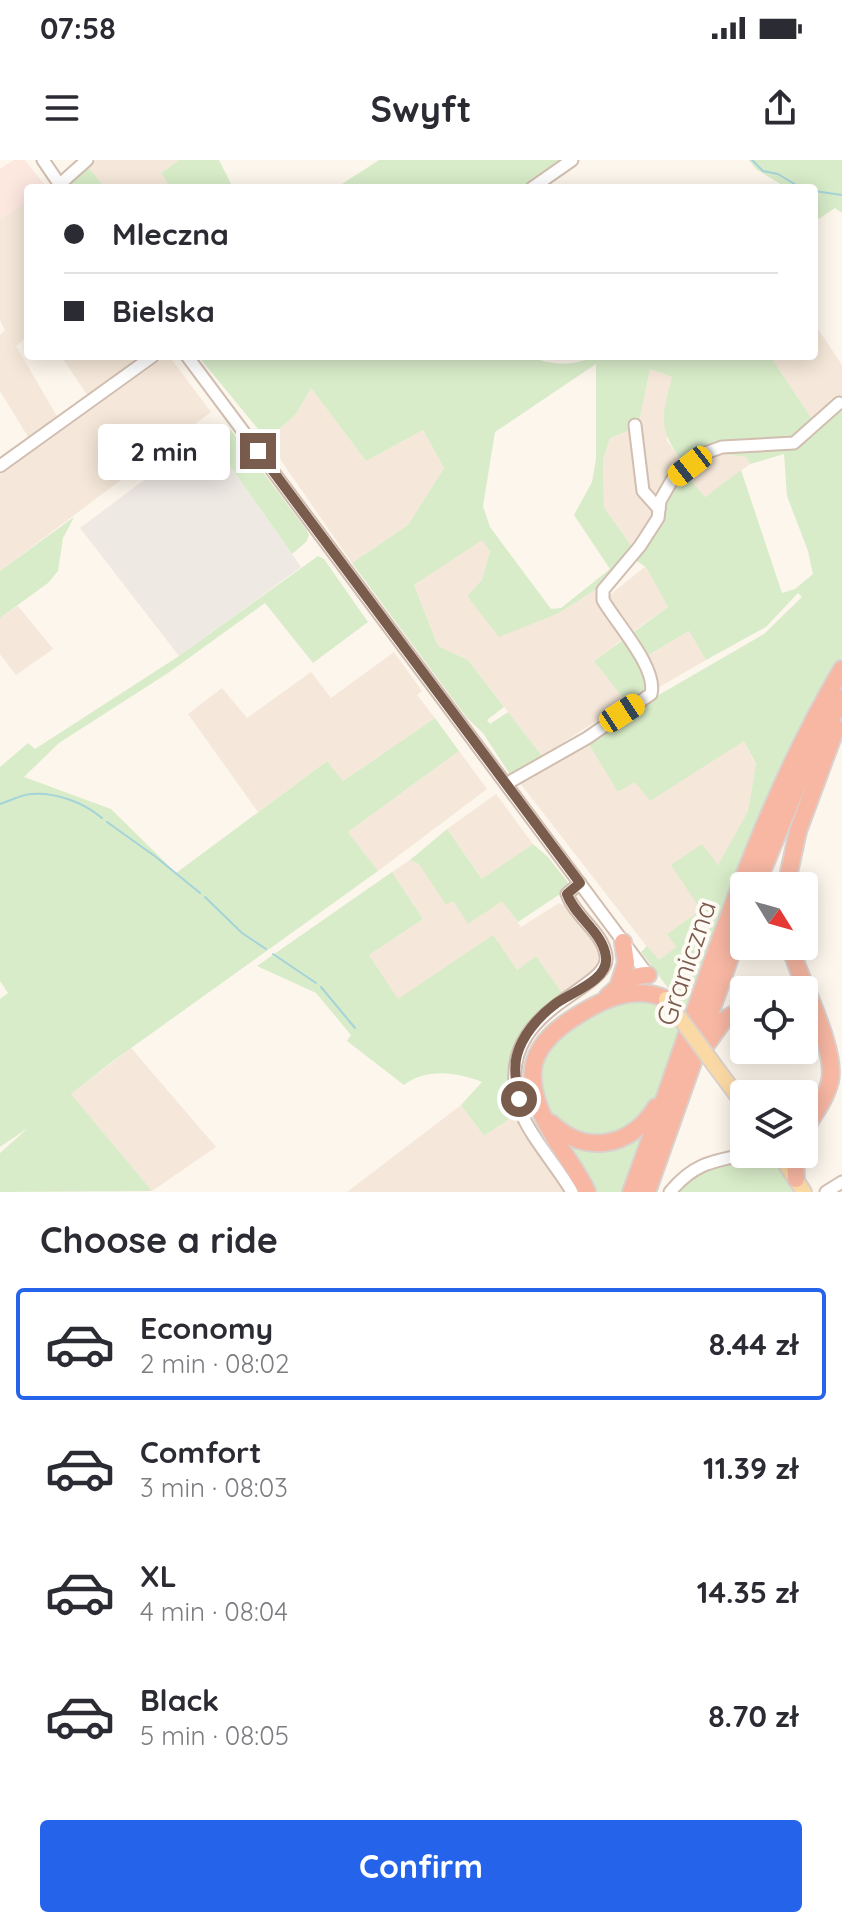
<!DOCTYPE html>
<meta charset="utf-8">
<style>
:root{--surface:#fff;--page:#f7f7f7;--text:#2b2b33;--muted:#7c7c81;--line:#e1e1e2;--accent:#2563eb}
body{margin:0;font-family:Quicksand,sans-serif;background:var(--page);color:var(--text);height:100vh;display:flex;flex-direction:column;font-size:30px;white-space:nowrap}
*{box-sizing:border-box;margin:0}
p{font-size:26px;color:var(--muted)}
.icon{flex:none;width:44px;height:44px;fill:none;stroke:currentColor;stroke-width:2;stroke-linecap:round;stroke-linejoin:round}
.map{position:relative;height:1032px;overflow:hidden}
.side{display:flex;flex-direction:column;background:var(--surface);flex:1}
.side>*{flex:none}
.top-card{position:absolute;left:24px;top:24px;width:794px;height:176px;border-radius:8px;box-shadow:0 4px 20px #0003;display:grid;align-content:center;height:176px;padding:0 40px;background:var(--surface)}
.needle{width:52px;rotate:127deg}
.controls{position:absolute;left:730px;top:712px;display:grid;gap:16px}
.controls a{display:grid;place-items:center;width:88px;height:88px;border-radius:8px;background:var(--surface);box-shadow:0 4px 20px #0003;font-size:40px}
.end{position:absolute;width:36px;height:36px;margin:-18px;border:10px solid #7a5c4d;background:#fff;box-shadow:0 0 0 4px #fff}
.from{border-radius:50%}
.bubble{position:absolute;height:56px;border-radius:8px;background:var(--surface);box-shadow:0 4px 20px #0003;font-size:26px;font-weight:800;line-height:56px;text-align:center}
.car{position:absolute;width:24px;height:48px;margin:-24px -12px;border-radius:10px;box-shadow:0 0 6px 2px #0007;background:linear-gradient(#f5c518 24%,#345 0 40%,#f5c518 0 76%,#345 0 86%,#f5c518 0)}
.top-card b{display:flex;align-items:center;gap:28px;height:76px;font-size:30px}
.top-card b+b{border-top:2px solid var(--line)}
.top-card i{width:20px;height:20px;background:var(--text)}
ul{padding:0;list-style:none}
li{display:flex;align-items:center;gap:24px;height:112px;margin:0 16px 12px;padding:0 24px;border:4px solid transparent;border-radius:8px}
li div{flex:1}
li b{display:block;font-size:30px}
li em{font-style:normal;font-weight:800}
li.current{border-color:var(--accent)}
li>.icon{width:72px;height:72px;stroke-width:1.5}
h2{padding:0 40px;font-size:36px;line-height:96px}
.button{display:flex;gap:16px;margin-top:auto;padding:16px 40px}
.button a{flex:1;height:92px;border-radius:8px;background:var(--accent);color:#fff;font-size:32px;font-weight:800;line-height:92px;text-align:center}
.status{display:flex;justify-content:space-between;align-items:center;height:56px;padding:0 40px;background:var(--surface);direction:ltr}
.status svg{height:22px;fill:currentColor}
header{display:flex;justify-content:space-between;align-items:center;height:104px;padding:0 40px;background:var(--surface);font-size:36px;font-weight:800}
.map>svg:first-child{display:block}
.residential{fill:#f5e8da}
.commercial{fill:#fde8e0}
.industrial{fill:#efe9e4}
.green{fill:#d8ecc9;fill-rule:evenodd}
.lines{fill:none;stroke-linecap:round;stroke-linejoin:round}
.stream{stroke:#a5d3da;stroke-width:2}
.minor-casing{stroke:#d1beb0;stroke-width:15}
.major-casing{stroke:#dad1cd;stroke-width:18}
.highway-casing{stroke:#dad1cd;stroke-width:20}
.minor{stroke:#fff;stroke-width:11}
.major{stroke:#fbd9a5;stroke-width:14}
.highway{stroke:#f7b7a3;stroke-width:16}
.major-bridge-casing{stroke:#dad1cd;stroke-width:18;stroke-linecap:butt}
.major-bridge{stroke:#fbd9a5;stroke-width:14}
.route{stroke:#7a5c4d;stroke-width:10}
.labels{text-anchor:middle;stroke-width:8;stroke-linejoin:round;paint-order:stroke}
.street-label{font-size:28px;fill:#7a5c4d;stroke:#fffaf3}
</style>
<div class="status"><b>07:58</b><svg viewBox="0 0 49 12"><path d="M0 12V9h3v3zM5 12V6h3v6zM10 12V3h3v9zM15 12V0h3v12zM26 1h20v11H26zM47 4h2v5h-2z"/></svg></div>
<header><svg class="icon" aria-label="menu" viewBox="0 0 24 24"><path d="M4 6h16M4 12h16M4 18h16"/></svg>Swyft<svg class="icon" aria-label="share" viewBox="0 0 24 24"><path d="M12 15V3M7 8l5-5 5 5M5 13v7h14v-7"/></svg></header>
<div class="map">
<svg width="842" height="1032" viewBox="0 0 842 1032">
<rect width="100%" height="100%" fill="#fdf6ec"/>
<!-- residential -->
<g class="residential">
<polygon points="96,0 179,0 161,13 171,28 105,28 89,8"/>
<polygon points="28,40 28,176 16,186 58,258 30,280 0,231 0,175 5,170 0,160 0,60"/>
<polygon points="814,163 842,205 842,239 812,259 770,196 814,196"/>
<polygon points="61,196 144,196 90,239"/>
<polygon points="166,196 169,196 211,252 0,411 0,315"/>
<polygon points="650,209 672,217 667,281 684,304 653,359 633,388 604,347 603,300 610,278 638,267"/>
<polygon points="311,228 366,301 423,270 444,308 408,365 352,403 267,280 296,254"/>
<polygon points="716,293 746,297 750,304 705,337 686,314"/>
<polygon points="482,379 490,390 482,420 467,437 559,453 598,428 601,440 624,478 594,501 626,542 542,596 468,500 438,486 414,425"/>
<polygon points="646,406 668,447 631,473 606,438"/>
<polygon points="18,446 53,489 16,515 0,494 0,458"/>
<polygon points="689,471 706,500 656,529 645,497"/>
<polygon points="394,492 422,531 417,535 435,558 343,621 327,601 258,652 188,554 222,528 247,558 311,512 331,538"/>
<polygon points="744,581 756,605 748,651 718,706 702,750 667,774 676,787 658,801 520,623 588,583 619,632 635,621"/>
<polygon points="459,591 487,629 378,711 348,672"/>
<polygon points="496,634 533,684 483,720 447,669"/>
<polygon points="410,700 419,703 446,744 452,741 503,741 521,767 559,743 566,747 601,788 601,805 562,833 536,797 517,810 492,776 398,840 369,795 423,759 392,712"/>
<polygon points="131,888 216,987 152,1031 71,934"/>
<polygon points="461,945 484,976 515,955 569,1032 347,1032"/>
</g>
<!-- commercial -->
<polygon class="commercial" points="14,0 25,0 46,27 28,28 28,40 0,60 0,9"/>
<!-- industrial -->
<polygon class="industrial" points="207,273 301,407 179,496 80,368"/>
<!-- green -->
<g class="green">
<polygon points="179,0 219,0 233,28 171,28 161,13"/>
<polygon points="379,0 567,0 526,28 336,28"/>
<polygon points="749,0 842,0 842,53 835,48 814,62 814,28 787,28 756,9"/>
<polygon points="89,8 105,28 72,28 68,23"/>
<path d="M198,196H527C548,204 573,208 593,196H770L812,259L790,287L842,240V497L782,605L743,697L686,852L641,792L647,786L659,800L676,787L667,774L701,750L671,705L702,684L718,705L748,651L756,604L744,581L650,641L635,622L618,632L588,583L657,536L764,474L802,437L798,433L766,467L706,500L689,471L645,497L656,529L626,542L594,501L668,447L646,407L635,400L664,354V339L668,331L686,314L705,337L741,310L782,433L795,429L813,414L808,391L787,336L784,294L750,304L746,297L716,293L684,304C658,269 661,258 672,217L650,209L638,267L610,278L603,300L604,347L633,388L598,428L559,453L499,477L467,436L482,420L490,391L482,380L414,425L438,486L468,500L504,547L487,560L490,564L508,552L542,596L511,616L483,573L467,558L352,403L408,365L444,308L423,270L366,301L311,228L296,254L267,280ZM596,204V299L592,322L574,355L610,409L561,448L551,449L490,367L483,346L495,272Z"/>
<polygon points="220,265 227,265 306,369 309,375 306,382 292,394 207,273"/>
<polygon points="74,357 63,378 58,411 48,423 0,458 0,411"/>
<polygon points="318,396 324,399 368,462 313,503 265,443 168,513 59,583 24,617 111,649 176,713 327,601 343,621 435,558 459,591 348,672 378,711 113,901 71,934 152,1031 0,1032 0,993 28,968 0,987 0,839 8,833 0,821 0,607 28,583 35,589 179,496"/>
<polygon points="447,669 482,719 533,684 548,697 570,725 566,730 518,762 502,741 468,764 453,741 446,745 419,704 410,700"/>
<path d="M392,712L423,759L369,795L398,839L493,775L517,810L536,796L562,833L529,862L512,895L515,955L484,976L461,945L482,922C457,912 426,908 404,925L347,881L351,875L316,833L257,806Z"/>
<path d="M633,841C660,841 664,850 679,870C671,895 661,943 640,959C633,965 617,976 608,978C557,988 520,924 551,883C566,864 610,848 633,841Z"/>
<polygon points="643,974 621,1032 592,1032 559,975 567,981"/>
<polygon points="770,996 780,1003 796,1032 676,1032 701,1009 750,997"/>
</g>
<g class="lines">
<!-- stream -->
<g class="stream">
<polyline points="752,0 763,11 778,14 801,28"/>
<polyline points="814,31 842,35"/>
<path d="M0,644C10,641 20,635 31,634C55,632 83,642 102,658"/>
<polyline points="107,662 156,697 200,733"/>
<polyline points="205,737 242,773 266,789"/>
<polyline points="273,794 316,823"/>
<polyline points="321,827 355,868"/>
</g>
<defs>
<g id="minor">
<polyline points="43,0 62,28"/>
<polyline points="59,25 87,0"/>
<polyline points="532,28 572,0"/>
<polyline points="187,196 648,815"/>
<polyline points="635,265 643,331 659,349"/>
<polyline points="0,306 153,196"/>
<path d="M506,624L587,578L651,534C658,508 616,463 603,440V430L640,386L658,358L660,341L672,320L708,292L722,287L794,283L839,243"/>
<path d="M572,1032C559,1009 530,976 522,954C483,848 612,833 606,796C603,772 575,757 567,734L580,723"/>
<path d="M670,1032C694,1003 713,1001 748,994"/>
<polyline points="826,1032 842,1022"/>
</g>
<g id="major">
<polyline points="715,906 744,945"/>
<polyline points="779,994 804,1032"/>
</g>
<g id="highway">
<polyline points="756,726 798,624 842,538"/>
<polyline points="786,726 798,671 836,568"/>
<path d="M790,786C800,821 837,888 830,921C826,939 813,955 804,971"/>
<polyline points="618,827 626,803 623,782"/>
<path d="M608,836C619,826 633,814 648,815"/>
<polyline points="706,885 724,860 744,848"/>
<path d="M551,963C586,996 631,987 656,947"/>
<polyline points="795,994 796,1019"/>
<path d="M587,1032C579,1013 565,996 555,979C517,915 526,883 590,848C613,835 641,827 666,839"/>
<path d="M631,1032C697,856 746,672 842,509"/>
<polyline points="647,1032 744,758"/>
</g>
</defs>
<!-- minor casing -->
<use href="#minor" class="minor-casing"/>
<!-- major casing -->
<use href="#major" class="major-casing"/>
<!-- highway casing -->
<use href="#highway" class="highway-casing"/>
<!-- minor -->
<use href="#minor" class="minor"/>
<!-- major -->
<use href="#major" class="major"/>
<!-- highway -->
<use href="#highway" class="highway"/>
<defs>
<polyline id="major-bridge" points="666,839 715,906"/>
</defs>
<!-- major-bridge casing -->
<use href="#major-bridge" class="major-bridge-casing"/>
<!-- major-bridge -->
<use href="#major-bridge" class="major-bridge"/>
</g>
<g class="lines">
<!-- route -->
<path class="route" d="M258,291L580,723L567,734C575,757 603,772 606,797C609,821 569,833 554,845C538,857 522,876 517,895C513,908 516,925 519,939"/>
</g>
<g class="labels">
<!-- street labels -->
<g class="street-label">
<text transform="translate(686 803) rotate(-71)" y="10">Graniczna</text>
</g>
</g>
</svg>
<div class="controls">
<a><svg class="needle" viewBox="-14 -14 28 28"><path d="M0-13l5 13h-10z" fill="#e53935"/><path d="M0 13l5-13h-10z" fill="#7c7c81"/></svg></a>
<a><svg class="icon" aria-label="locate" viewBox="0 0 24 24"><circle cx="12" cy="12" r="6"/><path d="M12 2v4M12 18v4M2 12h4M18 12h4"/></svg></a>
<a><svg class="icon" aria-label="layers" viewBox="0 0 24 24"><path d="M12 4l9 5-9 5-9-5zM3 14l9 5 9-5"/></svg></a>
</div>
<i class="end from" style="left:519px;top:939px"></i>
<i class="end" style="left:258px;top:291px"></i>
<div class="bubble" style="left:98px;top:264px;width:132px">2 min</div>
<i class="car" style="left:690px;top:306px;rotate:232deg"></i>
<i class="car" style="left:622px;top:553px;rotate:57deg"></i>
<div class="top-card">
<b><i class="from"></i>Mleczna</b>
<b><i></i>Bielska</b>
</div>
</div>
<section class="side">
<h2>Choose a ride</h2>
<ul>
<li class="current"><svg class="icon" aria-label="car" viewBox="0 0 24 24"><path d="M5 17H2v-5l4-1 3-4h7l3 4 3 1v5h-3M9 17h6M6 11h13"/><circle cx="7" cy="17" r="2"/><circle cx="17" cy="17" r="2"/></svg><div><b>Economy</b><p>2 min · 08:02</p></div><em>8.44 zł</em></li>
<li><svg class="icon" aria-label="car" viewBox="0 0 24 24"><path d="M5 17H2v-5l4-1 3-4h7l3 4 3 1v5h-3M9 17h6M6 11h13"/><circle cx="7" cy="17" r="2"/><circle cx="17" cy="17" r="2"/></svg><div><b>Comfort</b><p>3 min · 08:03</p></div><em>11.39 zł</em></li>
<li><svg class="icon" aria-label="car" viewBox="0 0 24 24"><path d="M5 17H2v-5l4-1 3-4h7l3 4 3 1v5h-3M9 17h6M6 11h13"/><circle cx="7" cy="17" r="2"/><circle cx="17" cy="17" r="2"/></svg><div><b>XL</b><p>4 min · 08:04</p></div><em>14.35 zł</em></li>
<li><svg class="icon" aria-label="car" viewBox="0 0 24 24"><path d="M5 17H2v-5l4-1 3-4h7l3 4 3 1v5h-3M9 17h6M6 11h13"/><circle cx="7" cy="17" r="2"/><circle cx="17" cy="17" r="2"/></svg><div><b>Black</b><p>5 min · 08:05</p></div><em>8.70 zł</em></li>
</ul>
<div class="button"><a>Confirm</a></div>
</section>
